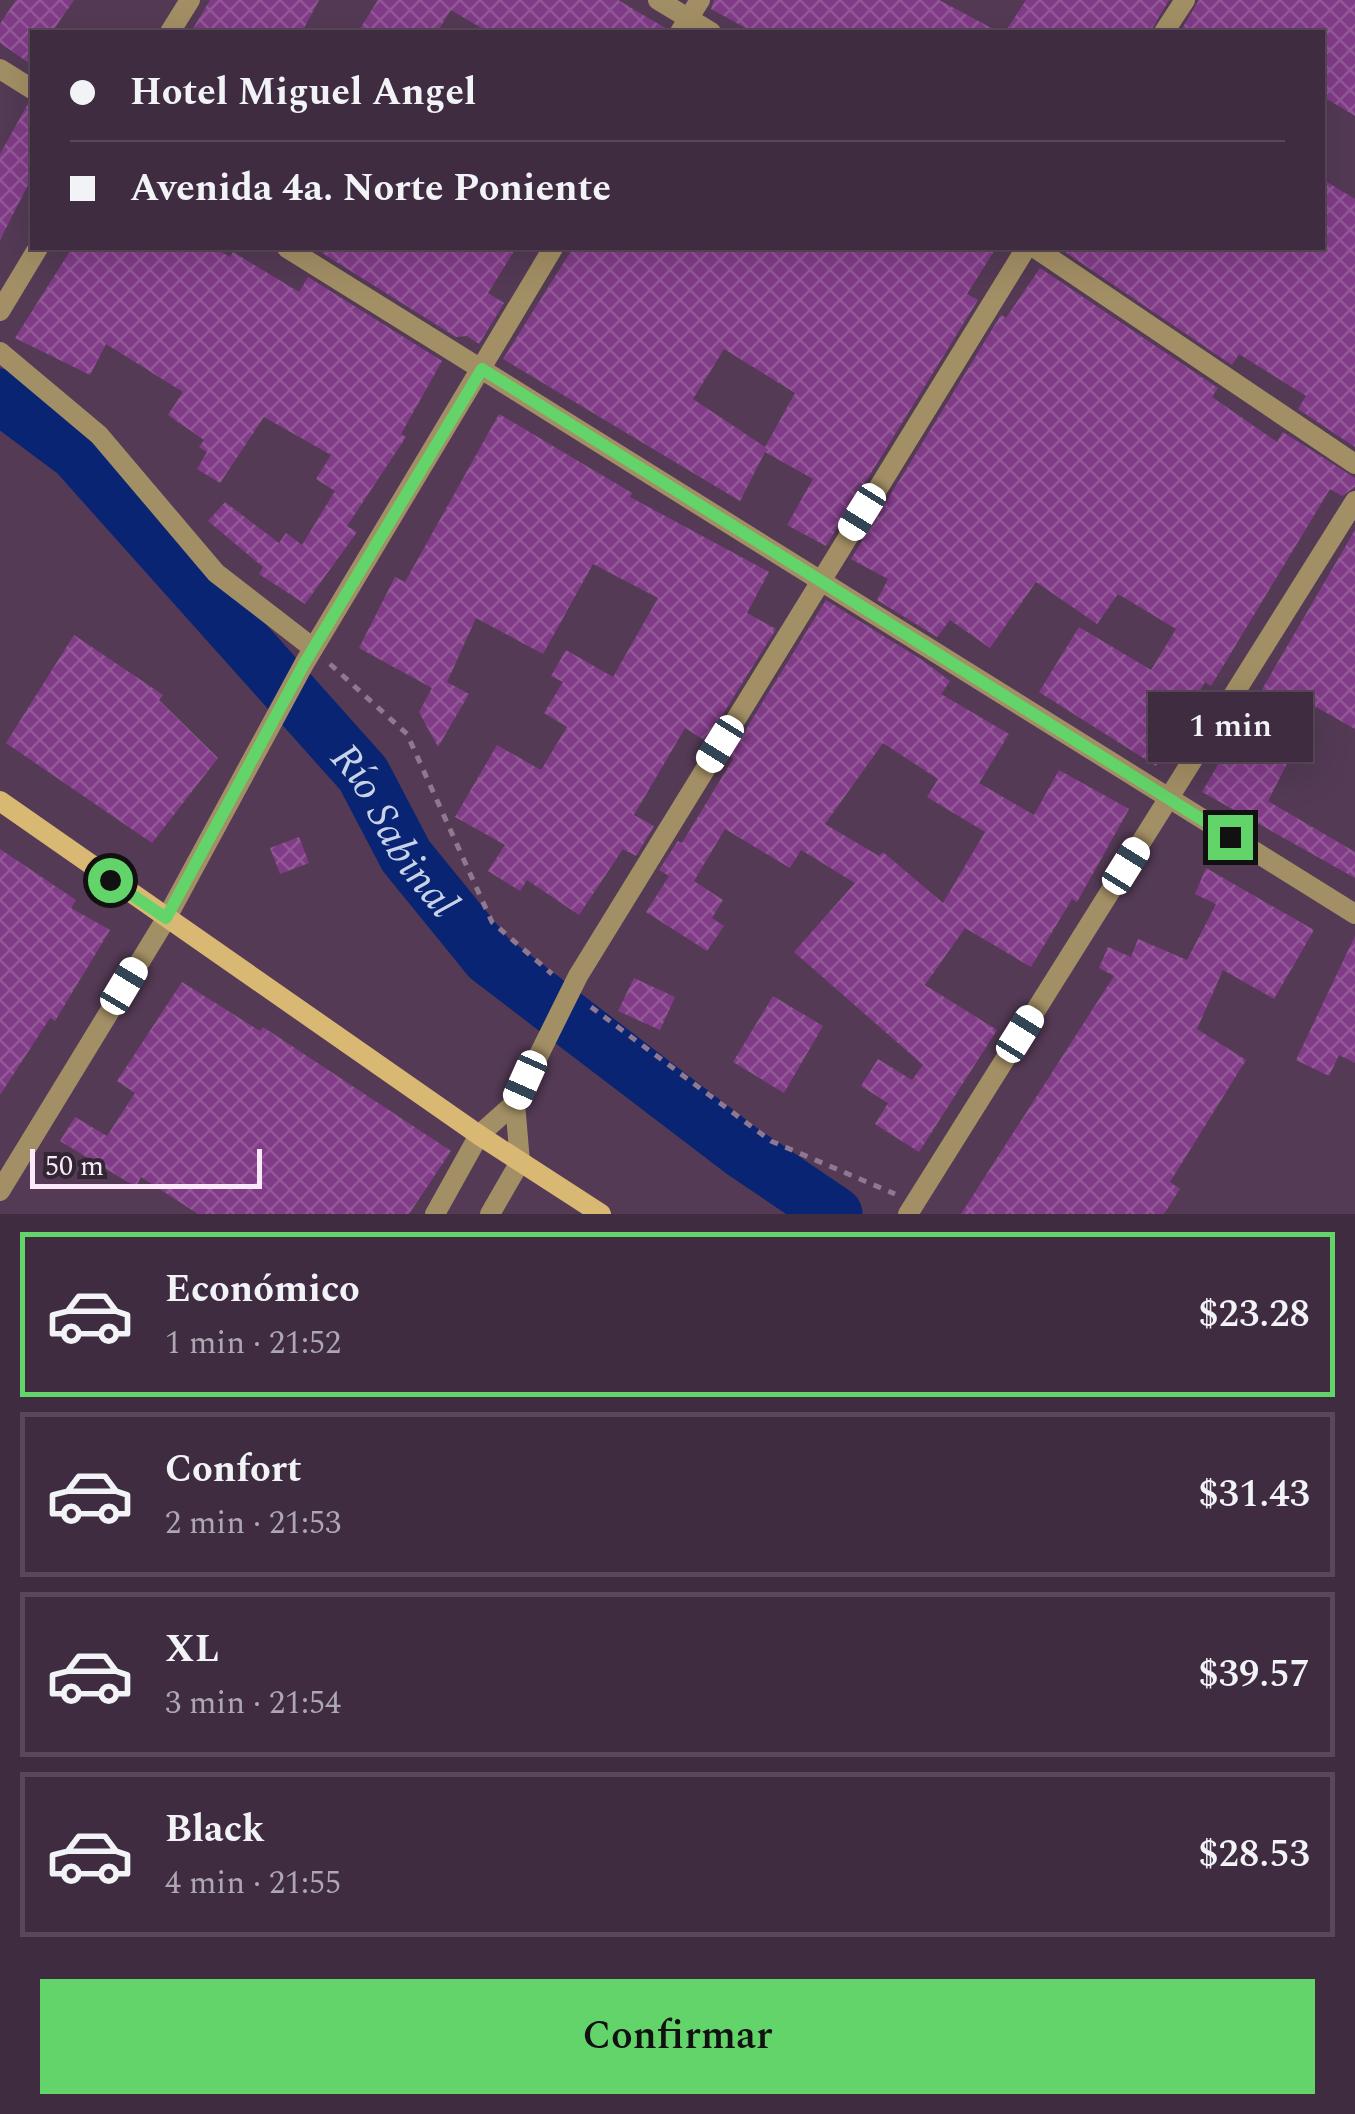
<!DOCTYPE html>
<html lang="es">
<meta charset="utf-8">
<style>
:root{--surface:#3f2c40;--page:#4a384b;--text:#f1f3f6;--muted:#ada7b1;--line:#584859;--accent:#63d469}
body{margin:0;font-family:Spectral,serif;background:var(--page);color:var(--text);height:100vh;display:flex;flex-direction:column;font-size:38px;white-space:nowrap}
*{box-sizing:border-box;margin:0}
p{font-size:32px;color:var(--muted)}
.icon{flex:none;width:55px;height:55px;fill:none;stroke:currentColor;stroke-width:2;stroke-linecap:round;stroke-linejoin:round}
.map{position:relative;height:1214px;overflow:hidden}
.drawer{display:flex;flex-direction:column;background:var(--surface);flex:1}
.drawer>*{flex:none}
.hud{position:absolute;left:30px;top:30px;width:1295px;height:220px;border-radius:0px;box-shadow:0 10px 40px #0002,0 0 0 2px var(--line);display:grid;align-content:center;height:220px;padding:0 40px;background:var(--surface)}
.scale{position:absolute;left:30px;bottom:25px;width:232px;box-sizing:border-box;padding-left:10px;border:5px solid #fae9fa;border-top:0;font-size:28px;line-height:35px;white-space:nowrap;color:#fae9fa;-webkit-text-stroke:8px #322633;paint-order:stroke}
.end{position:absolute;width:45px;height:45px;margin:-22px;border:12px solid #63d469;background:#111;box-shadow:0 0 0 5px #111}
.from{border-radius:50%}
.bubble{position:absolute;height:70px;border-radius:0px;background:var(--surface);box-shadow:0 10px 40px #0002,0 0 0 2px var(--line);font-size:32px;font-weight:600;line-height:70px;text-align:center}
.car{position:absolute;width:30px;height:60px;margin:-30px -15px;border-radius:12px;box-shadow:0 0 8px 2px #0007;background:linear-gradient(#fff 24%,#345 0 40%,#fff 0 76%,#345 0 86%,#fff 0)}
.hud b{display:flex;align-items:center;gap:35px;height:95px;font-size:38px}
.hud b+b{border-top:2px solid var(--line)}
.hud i{width:25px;height:25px;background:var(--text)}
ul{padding:18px 0 0;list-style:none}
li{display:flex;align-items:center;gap:30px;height:165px;margin:0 20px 15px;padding:0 20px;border:5px solid var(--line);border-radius:0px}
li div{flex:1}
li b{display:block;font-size:38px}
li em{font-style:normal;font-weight:600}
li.active{border-color:var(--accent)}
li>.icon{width:90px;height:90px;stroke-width:1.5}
.action{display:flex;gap:20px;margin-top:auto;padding:20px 40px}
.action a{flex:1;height:115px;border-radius:0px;background:var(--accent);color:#111;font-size:40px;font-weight:600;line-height:115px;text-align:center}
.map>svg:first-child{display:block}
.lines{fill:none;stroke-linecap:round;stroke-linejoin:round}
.river{stroke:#092472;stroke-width:55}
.building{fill:url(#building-cross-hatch);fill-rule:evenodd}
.path{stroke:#8f7890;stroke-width:5;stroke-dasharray:8 8;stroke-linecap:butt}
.pedestrian{stroke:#a38f65;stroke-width:20}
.minor{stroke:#a38f65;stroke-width:20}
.tertiary{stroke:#a38f65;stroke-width:20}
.secondary{stroke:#d9b874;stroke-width:20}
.route{stroke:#63d469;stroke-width:12}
.labels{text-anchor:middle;stroke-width:10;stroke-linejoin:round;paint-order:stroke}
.water-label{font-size:42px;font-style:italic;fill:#c8d3ea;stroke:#322633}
</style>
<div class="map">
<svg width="1355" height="1214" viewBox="0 0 1355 1214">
<defs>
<pattern id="building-cross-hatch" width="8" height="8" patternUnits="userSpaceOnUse" patternTransform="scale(2.5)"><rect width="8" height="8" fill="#813c87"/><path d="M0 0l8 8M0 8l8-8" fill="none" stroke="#945899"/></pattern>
</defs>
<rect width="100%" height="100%" fill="#543a55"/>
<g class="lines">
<!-- river -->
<path class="river" id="s1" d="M0,396L76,453L363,774L406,856L489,958L742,1151L835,1214"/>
</g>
<!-- building -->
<g class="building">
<polygon points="16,0 74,0 52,32 32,32 32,65 0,43 0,24"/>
<polygon points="210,0 319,0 302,32 191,32"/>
<polygon points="378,0 618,0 667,29 488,32 451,10 437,32 358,32"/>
<polygon points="714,0 939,0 999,32 753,32 711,9"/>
<polygon points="1026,0 1169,0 1150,32 1005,32"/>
<polygon points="1199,0 1355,0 1355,116 1322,96 1322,32 1180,32"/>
<polygon points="29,102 32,103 32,177 0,240 0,154"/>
<polygon points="1322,179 1355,199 1355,447 1298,409 1306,396 1239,354 1232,365 1059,248 1322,248"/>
<polygon points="72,248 214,248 230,257 233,252 299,292 308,277 442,361 401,434 406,437 347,526 357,532 305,604 259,574 263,567 208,521 225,502 279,543 286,533 302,545 335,491 316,479 331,455 264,417 220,483 197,469 207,452 199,447 204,440 168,415 183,392 106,344 90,375 15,338"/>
<polygon points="325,248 516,248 488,293 504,303 479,344 467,336 456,337 322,253"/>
<path d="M573,248H996L967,294L978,300L826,546L787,525L813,479L765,452L740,501L503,359ZM724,349L795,393L765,447L693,399Z"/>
<polygon points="1040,268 1218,388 1212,397 1277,442 1283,432 1355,478 1355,487 1342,496 1330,489 1211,686 1205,682 1156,766 1039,692 1079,627 1151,670 1176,629 1118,594 1097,624 1036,582 990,648 950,620 937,637 877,600 888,579 851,559 1001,315 1006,318"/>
<polygon points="499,414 632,493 630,497 769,572 747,613 776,629 706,741 685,728 634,815 654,826 636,856 623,849 579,915 527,880 520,891 488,871 505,845 455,817 497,745 541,770 567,727 544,713 563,682 551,676 566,650 613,677 658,598 593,564 543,654 476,618 447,682 469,694 438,747 419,712 432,688 359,648 395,577 405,582"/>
<polygon points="1355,530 1355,729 1316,707 1268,801 1355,852 1355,878 1202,792"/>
<path d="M826,600L922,660L950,681L941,694L1009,734L979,783L1034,815L1059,770L1129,809L1077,902L1072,899L1031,967L965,928L925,985L997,1030L919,1152L875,1124L888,1103L861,1086L878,1059L912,1080L923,1065L794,952L855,883L801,850L790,868L725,829L694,881L723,900L712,918L724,926L707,951L646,912L669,876L659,870L678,841L682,843L733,759L730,755ZM883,743L938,779L927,797L985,832L943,903L883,852L879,856L825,824Z"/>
<polygon points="74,635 163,695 159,700 218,758 152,843 6,743"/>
<polygon points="299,837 309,863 280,874 270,848"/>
<polygon points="0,849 76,900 71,908 110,930 64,1006 55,1021 50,1018 0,1095"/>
<polygon points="1206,868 1314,930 1274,999 1223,970 1197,1029 1246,1060 1170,1182 1180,1189 1164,1214 961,1214 1114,976 1099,968 1108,947 1131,957 1138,939 1187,960 1216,904 1195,894"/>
<polygon points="1355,936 1355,1063 1339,1055 1329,1076 1296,1060"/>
<polygon points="634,978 675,997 660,1030 618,1011"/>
<polygon points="182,982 260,1031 263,1027 451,1151 409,1214 198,1214 141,1177 136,1187 60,1141 75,1117 107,1136 135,1093 117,1081"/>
<polygon points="773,996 823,1026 784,1093 733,1062"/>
</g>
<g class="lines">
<!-- path -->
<g class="path">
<polyline points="330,664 407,734 492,922 552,974"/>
<polyline points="591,1007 771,1141 895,1194"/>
</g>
<!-- pedestrian -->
<polyline class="pedestrian" points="0,352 99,435 216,573 313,648"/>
<!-- minor -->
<g class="minor">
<polyline points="658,0 711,32"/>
<polyline points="680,32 700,0"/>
<polyline points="1164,32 1185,0"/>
<polyline points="0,69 32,89"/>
<polyline points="287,248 1355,914"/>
<polyline points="1035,248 1355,464"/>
<polyline points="0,1191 166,919 304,664 553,248"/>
<polyline points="435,1214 479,1135 515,1103 578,976 1026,248"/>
<polyline points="490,1214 520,1162 515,1103"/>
<polyline points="908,1214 1355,501"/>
</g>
<!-- tertiary -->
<g class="tertiary">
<polyline points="170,32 190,0"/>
<polyline points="0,311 38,248"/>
</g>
<!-- secondary -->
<polyline class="secondary" points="0,801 479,1135 601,1214"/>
</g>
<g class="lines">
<!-- route -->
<polyline class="route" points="110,880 166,918 304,664 482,369 1230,837"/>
</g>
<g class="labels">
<!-- water labels -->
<g class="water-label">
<text dy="15" stroke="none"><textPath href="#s1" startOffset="590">Río Sabinal</textPath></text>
</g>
</g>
</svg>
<div class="scale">50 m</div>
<i class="end from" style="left:110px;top:880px"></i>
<i class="end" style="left:1230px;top:837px"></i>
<div class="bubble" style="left:1148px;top:692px;width:165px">1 min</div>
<i class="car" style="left:862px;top:512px;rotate:212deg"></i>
<i class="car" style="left:720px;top:744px;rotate:212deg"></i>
<i class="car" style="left:1126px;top:866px;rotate:32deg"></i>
<i class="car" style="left:124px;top:986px;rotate:31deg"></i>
<i class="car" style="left:1020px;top:1034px;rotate:32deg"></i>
<i class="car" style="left:525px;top:1080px;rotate:204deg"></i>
<div class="hud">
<b><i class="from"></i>Hotel Miguel Angel</b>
<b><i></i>Avenida 4a. Norte Poniente</b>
</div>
</div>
<section class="drawer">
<ul>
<li class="active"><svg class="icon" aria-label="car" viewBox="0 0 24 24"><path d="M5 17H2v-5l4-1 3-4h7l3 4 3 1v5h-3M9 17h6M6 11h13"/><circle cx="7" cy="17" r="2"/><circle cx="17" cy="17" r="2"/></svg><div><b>Económico</b><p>1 min · 21:52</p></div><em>$23.28</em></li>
<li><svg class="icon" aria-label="car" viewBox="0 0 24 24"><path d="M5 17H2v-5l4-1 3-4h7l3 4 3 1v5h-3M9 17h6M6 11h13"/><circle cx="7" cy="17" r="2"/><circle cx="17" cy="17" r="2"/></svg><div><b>Confort</b><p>2 min · 21:53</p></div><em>$31.43</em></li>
<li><svg class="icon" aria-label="car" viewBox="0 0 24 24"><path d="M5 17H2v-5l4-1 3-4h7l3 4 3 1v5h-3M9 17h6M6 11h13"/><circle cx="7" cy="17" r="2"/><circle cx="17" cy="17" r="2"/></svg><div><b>XL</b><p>3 min · 21:54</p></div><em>$39.57</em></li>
<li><svg class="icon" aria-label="car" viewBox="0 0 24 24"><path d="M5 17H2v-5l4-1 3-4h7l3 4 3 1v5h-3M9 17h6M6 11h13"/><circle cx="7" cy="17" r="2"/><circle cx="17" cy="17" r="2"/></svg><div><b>Black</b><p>4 min · 21:55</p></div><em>$28.53</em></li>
</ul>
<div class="action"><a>Confirmar</a></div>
</section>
